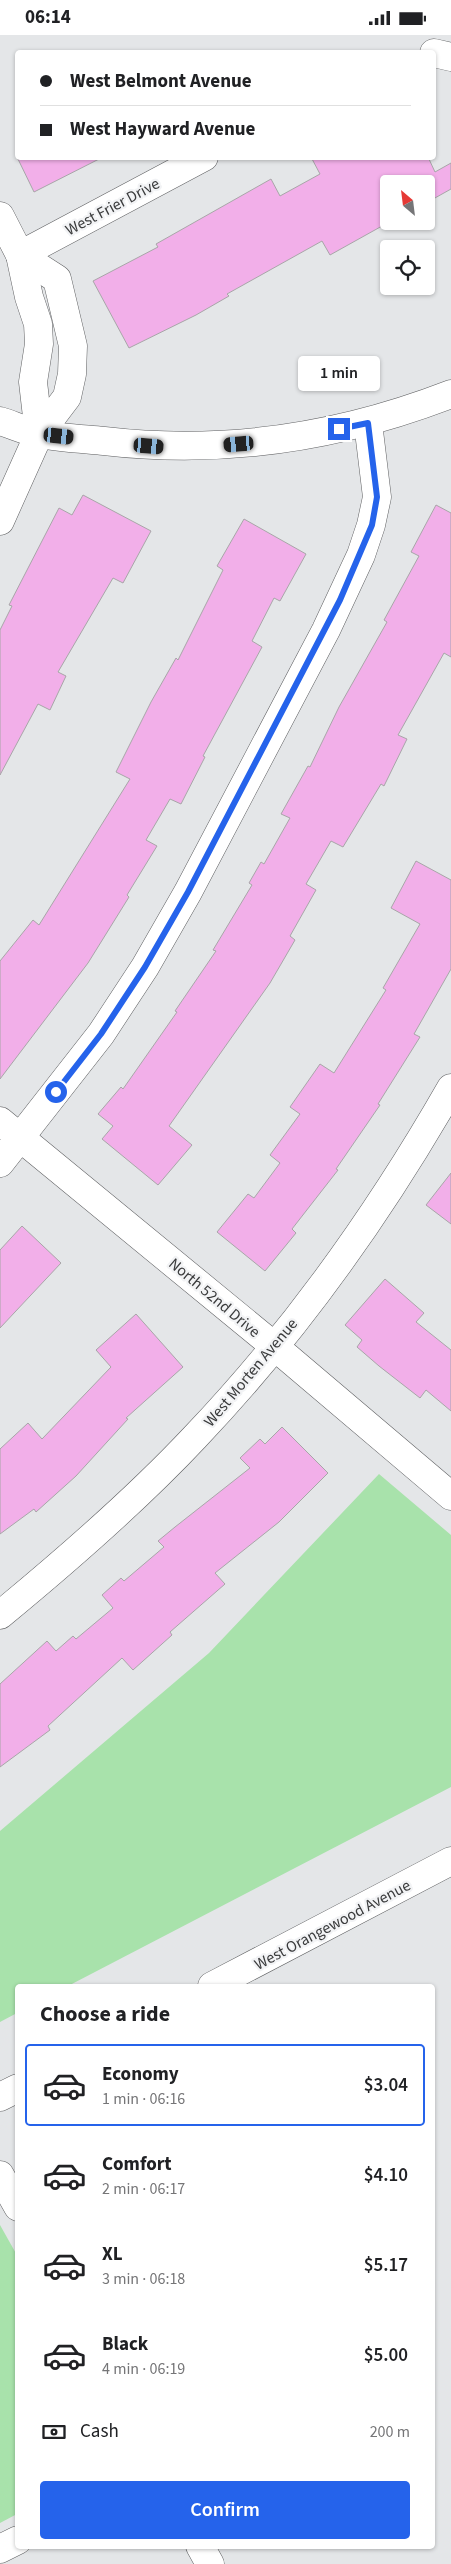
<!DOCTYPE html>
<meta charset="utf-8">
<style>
:root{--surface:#fff;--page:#f2f2f2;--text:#202124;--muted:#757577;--line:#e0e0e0;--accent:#2563eb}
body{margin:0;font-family:"Source Sans 3",sans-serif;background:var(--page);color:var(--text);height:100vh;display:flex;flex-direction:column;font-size:19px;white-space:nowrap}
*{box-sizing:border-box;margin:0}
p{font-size:16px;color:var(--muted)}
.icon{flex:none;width:28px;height:28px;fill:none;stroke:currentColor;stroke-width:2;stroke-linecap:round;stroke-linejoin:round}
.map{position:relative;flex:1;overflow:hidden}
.drawer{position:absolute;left:15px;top:1949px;width:420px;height:565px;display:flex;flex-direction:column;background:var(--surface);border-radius:5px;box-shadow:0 1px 4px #0004}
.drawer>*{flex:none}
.top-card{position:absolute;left:15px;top:15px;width:421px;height:110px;border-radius:5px;box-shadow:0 1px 4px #0004;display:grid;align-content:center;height:110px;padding:0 25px;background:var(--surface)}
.needle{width:32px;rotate:332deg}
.buttons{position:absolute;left:380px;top:140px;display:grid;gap:10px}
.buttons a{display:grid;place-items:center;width:55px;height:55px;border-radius:5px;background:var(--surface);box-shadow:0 1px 4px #0004;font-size:25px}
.end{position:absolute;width:22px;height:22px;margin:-11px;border:6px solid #2563eb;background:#fff;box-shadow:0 0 0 2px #fff}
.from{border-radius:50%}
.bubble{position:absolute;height:35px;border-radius:5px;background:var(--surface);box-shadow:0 1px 4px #0004;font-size:16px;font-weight:600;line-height:35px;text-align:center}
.car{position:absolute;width:15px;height:30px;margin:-15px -8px;border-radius:6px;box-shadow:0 0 4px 1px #0007;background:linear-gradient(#222 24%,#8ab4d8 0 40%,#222 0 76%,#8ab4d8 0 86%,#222 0)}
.top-card b{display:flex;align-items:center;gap:18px;height:48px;font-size:19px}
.top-card b+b{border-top:1px solid var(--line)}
.top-card i{width:12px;height:12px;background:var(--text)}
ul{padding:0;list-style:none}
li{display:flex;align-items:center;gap:15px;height:82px;margin:0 10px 8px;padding:0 15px;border:2px solid transparent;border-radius:5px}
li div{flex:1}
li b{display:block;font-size:19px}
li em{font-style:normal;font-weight:600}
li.on{border-color:var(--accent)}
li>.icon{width:45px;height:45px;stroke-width:1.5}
h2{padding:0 25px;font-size:22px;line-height:60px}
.pay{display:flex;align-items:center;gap:12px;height:55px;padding:0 25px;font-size:19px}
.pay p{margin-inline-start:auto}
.button{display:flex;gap:10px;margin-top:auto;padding:10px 25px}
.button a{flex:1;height:58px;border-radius:5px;background:var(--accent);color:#fff;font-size:20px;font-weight:600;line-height:58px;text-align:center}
.status{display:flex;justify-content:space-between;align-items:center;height:35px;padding:0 25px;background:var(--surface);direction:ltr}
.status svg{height:14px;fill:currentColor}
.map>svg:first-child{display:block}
.green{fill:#a8e2ab}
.building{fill:#f2afe9;stroke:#a8a6a8}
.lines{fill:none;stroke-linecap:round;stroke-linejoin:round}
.minor-casing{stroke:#5e5f61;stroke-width:29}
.minor{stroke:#fff;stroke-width:28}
.route{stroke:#2563eb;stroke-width:6}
.labels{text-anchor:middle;stroke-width:4.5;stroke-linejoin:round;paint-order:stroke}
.street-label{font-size:16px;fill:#3a3b3c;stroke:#f2f3f5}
</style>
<div class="status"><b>06:14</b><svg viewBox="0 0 49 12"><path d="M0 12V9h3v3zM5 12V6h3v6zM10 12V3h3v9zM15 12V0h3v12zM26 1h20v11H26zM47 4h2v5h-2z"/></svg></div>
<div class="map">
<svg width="451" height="2529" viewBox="0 0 451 2529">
<rect width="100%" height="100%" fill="#e4e6e8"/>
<!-- green -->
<g class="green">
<polygon points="379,1439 451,1500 451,1752 68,1951 18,1951 17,1978 0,1987 0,1796 209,1618"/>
<polygon points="0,2190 18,2222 17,2479 0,2488"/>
</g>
<!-- building -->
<g class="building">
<polygon points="17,122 103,122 34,157"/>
<polygon points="311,122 428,122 435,137 451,128 451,154 426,168 426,149 389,149 389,186 391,186 330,220 322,206 227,259 229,261 196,280 129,313 93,246 158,212 156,209 271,144 280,161 320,139"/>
<polygon points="83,460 151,496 123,548 113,543 58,637 66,641 50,675 38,669 0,740 0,595 12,571 9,570 59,473 72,480"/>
<polygon points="436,470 451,478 451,622 444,618 398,700 407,704 384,751 381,749 343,812 331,806 306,849 316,855 290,901 295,905 270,948 169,1091 192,1110 158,1150 102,1104 113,1091 98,1079 121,1052 123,1054 177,977 175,976 216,916 213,915 252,850 249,848 261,827 264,829 290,783 281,779 308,731 310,732 339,672 387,587 384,585 419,521 411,517"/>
<polygon points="244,484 306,519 280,566 274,563 252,606 262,612 203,721 205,722 181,769 170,764 146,805 157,811 127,860 129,862 88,928 0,1044 0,926 33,885 39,890 130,744 116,737 151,667 176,623 178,625 223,535 217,531"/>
<polygon points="416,826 451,845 451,934 414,999 420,1002 378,1069 380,1070 336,1134 338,1135 292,1194 296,1198 265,1236 217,1197 248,1159 254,1163 280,1128 270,1120 300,1079 290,1072 320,1029 334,1038 386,955 383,953 420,889 391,873"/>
<polygon points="451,1138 451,1189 426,1170"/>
<polygon points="22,1191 61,1228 0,1293 0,1215"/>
<polygon points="385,1244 424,1278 416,1287 451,1315 451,1376 426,1355 420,1363 379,1331 357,1312 362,1305 345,1290"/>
<polygon points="136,1279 183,1332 126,1383 128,1384 76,1441 36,1477 34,1474 0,1499 0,1414 28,1388 42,1404 111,1332 96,1315"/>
<polygon points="282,1392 328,1438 279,1487 215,1538 225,1549 170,1597 172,1600 133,1635 122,1623 48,1691 50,1695 0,1732 0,1649 47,1606 56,1616 73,1601 76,1604 113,1573 102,1560 121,1543 124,1546 164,1512 158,1506 175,1492 250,1433 240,1423 260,1404 265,1409"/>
</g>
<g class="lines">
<defs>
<g id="minor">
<polyline points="434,18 451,22"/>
<polyline points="0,181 20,220 29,262 38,289 39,309 33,347 39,399"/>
<polyline points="20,220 204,122"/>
<path d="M0,386C13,390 26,396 40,399C61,403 83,404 104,406C223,420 340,402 451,359"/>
<polyline points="0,486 39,399 67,362 72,339 73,311 57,244 20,220"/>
<polyline points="0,1086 274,1311 451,1461"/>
<polyline points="0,1128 101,999 145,932 188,857 326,595 361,520 371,490 377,462 368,388"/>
<path d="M0,1580C68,1524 135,1466 195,1402C294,1298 380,1177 451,1053"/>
<polyline points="212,1951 451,1826"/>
<polyline points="0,2062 18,2053"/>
<polyline points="0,2140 18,2172"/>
<polyline points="200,2511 210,2529"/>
<polyline points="0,2514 18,2505"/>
</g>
</defs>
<!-- minor casing -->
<use href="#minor" class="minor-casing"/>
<!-- minor -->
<use href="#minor" class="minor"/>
</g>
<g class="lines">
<!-- route -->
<polyline class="route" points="56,1057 101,999 145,932 188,857 340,565 372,490 377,462 368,388 339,394"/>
</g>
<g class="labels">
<!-- street labels -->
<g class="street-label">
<text transform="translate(112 171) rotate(-28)" y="6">West Frier Drive</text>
<text transform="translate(215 1262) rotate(40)" y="6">North 52nd Drive</text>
<text transform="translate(250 1337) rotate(-50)" y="6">West Morten Avenue</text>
<text transform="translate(332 1889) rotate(-28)" y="6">West Orangewood Avenue</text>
</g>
</g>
</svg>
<div class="buttons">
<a><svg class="needle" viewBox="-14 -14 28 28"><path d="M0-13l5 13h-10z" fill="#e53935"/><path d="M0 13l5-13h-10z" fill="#757577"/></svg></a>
<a><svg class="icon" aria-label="locate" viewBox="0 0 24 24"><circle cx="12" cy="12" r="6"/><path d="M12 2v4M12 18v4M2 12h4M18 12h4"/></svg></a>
</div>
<i class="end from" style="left:56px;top:1057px"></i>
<i class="end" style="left:339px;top:394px"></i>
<div class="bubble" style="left:298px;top:321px;width:82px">1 min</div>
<i class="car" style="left:59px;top:401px;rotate:96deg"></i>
<i class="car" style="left:239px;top:409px;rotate:265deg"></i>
<i class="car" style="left:149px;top:411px;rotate:95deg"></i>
<div class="top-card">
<b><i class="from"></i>West Belmont Avenue</b>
<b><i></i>West Hayward Avenue</b>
</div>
<section class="drawer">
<h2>Choose a ride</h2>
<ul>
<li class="on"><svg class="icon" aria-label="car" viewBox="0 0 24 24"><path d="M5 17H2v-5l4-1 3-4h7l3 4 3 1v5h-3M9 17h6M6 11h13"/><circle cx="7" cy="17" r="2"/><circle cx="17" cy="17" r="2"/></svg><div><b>Economy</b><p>1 min · 06:16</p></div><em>$3.04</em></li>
<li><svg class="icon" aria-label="car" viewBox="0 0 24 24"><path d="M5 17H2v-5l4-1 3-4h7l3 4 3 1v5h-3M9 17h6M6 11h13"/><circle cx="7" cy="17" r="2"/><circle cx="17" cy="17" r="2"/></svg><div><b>Comfort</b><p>2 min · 06:17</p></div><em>$4.10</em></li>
<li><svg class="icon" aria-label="car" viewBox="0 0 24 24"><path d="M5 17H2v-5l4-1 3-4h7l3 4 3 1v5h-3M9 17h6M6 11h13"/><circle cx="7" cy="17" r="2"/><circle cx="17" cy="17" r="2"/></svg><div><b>XL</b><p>3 min · 06:18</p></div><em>$5.17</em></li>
<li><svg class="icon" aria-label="car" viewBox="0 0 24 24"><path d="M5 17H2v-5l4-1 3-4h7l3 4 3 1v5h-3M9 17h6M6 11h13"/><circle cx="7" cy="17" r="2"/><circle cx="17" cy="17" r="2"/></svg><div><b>Black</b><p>4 min · 06:19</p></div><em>$5.00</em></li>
</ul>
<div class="pay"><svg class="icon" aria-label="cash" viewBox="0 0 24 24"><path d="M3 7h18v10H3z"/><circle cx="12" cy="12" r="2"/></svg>Cash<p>200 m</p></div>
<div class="button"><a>Confirm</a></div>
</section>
</div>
